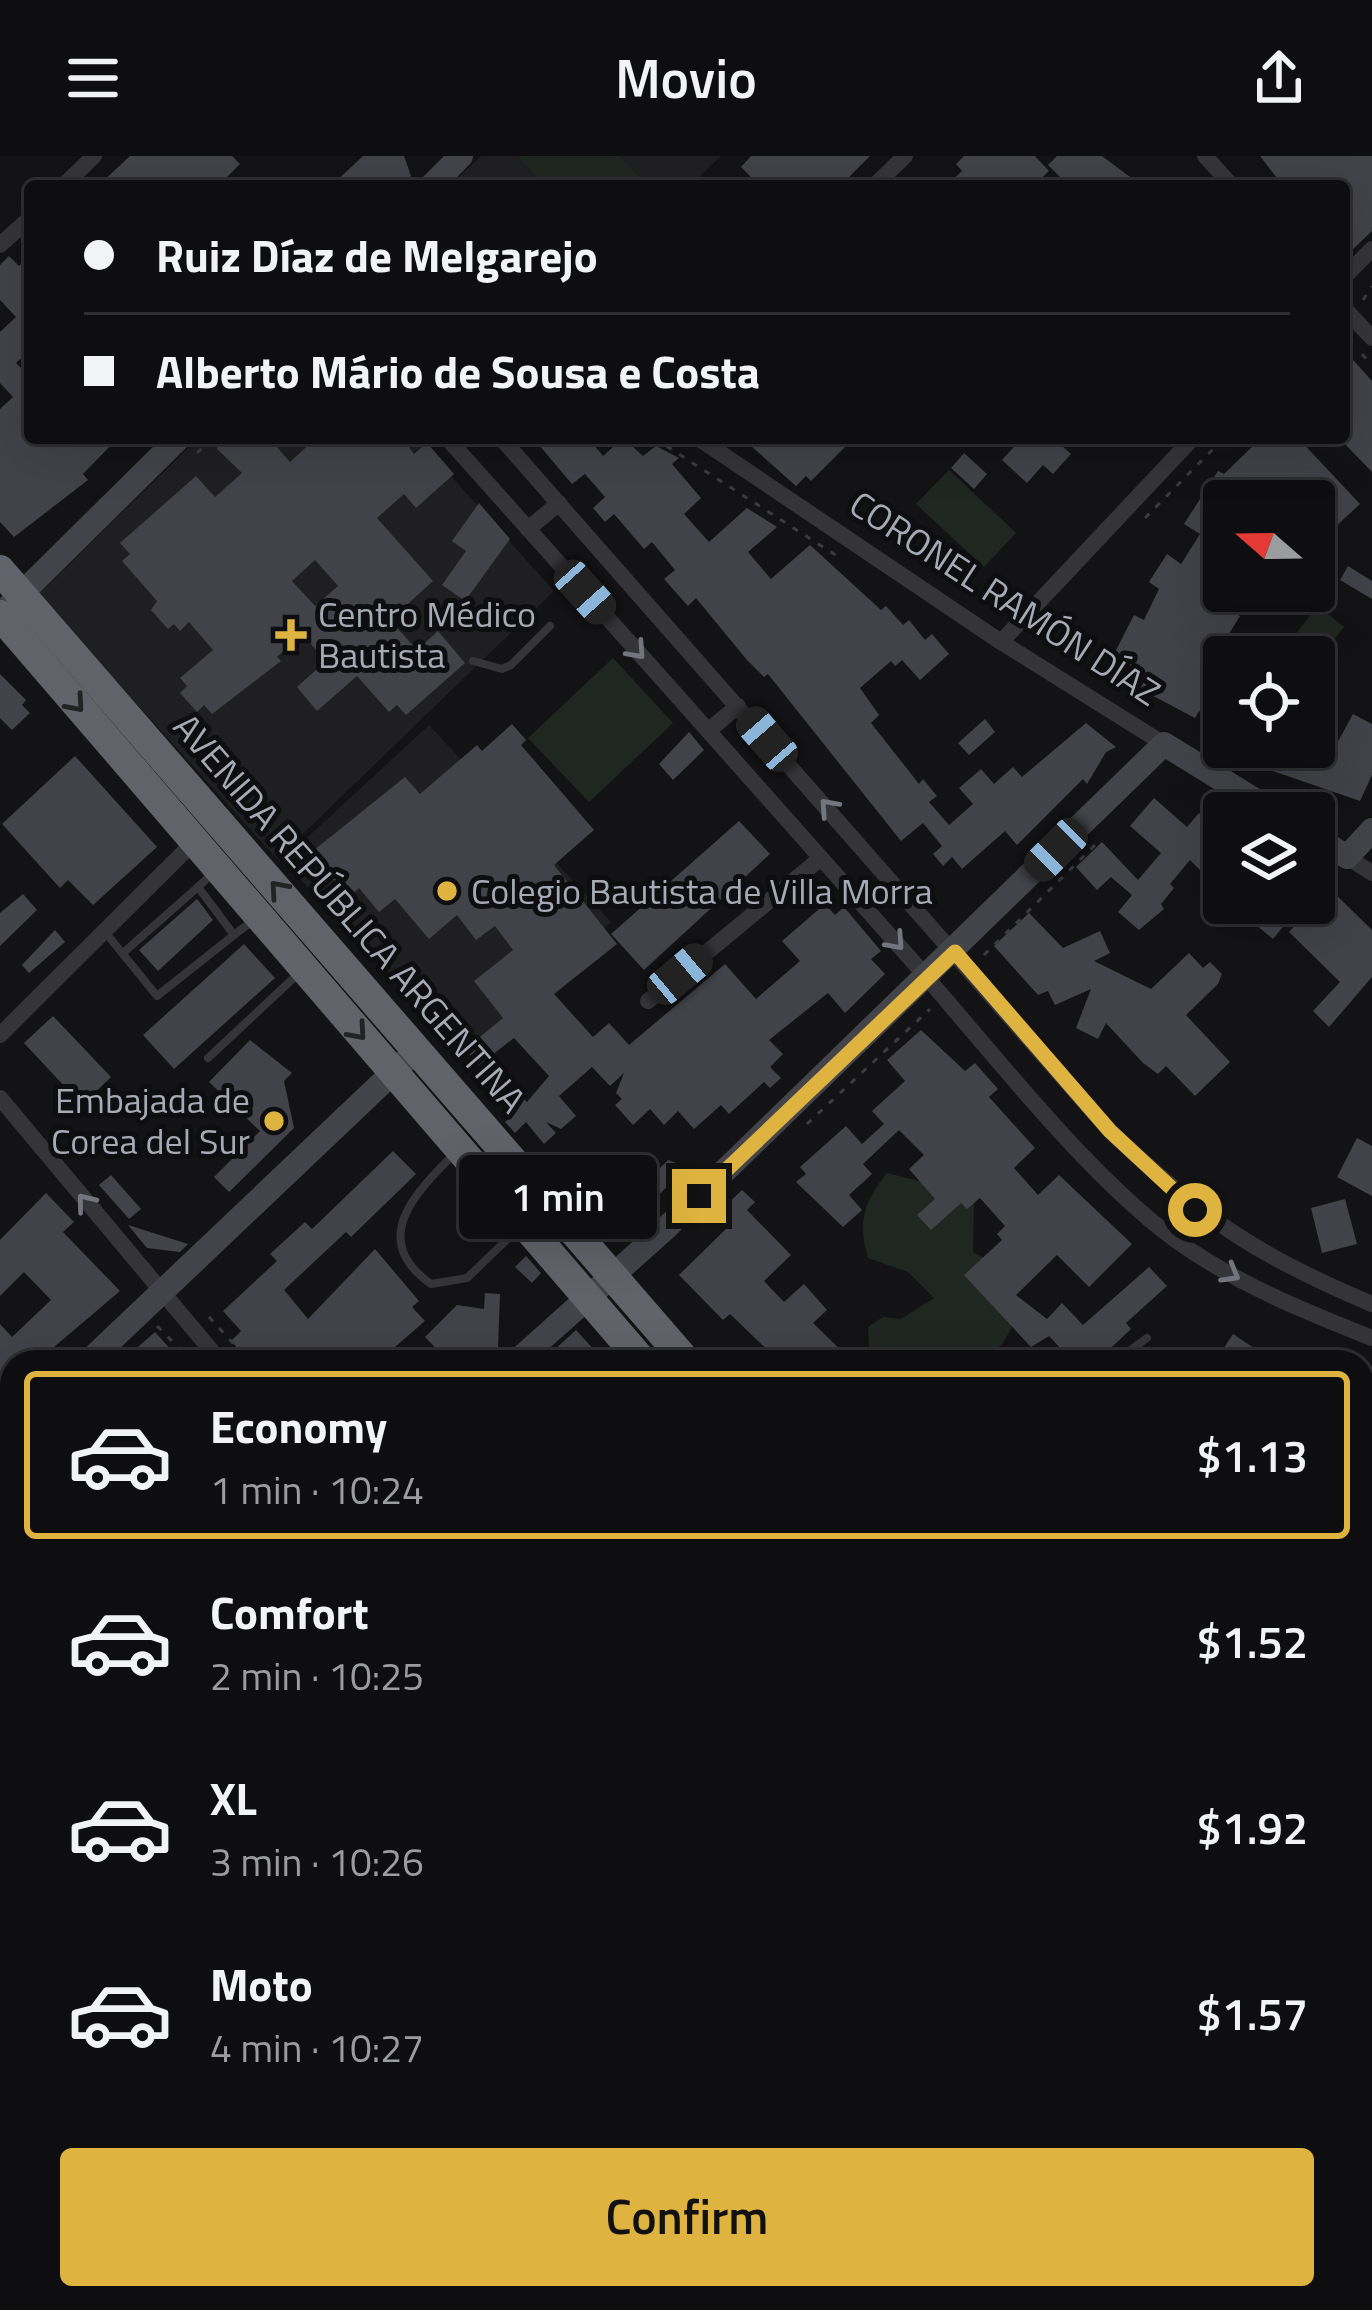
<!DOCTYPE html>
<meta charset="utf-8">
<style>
:root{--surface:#0e0e10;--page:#171719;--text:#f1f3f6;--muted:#9b9c9f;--line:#2e2e30;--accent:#dfb340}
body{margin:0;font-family:"Titillium Web",sans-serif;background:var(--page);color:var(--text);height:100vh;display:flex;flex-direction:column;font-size:45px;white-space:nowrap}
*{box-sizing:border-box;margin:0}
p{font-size:39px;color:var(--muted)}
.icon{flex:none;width:66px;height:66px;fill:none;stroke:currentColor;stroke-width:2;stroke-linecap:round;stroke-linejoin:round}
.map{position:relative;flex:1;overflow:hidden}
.panel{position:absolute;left:0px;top:1194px;width:1374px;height:960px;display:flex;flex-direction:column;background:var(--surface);border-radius:36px 36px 0 0;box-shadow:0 12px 48px #0002,0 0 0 3px var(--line)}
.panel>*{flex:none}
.hud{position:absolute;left:24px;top:24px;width:1326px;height:264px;border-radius:12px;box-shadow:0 12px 48px #0002,0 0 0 3px var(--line);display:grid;align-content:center;height:264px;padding:0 60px;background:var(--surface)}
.needle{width:78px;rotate:290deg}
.tools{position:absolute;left:1203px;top:324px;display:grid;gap:24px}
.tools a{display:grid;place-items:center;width:132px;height:132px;border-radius:12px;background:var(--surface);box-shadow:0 12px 48px #0002,0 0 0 3px var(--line);font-size:60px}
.end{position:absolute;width:54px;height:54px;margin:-27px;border:15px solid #dfb340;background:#111;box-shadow:0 0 0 6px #111}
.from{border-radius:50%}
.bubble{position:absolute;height:84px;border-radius:12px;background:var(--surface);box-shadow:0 12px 48px #0002,0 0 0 3px var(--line);font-size:39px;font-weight:600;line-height:84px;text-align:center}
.car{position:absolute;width:36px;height:72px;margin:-36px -18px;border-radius:15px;box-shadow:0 0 9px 3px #0007;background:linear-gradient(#222 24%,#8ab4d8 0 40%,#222 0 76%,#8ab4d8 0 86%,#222 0)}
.hud b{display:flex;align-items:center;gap:42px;height:114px;font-size:45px}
.hud b+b{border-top:3px solid var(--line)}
.hud i{width:30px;height:30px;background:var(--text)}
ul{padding:21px 0 0;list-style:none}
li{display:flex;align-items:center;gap:36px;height:168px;margin:0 24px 18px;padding:0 36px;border:6px solid transparent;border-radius:12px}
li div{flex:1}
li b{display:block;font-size:45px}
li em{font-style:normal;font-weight:600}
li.active{border-color:var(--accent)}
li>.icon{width:108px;height:108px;stroke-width:1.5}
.primary-button{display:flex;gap:24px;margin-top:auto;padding:24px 60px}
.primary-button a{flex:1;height:138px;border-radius:12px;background:var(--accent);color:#111;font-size:48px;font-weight:600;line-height:138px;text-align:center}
header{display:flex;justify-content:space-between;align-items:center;height:156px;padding:0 60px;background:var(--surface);font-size:54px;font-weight:600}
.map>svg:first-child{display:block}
.built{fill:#1f1f21}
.green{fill:#202721}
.building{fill:#424348;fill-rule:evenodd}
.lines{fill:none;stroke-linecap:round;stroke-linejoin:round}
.path{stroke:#3b3c40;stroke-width:3;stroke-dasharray:6 9;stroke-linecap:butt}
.lane{stroke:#353539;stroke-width:8}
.street{stroke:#353539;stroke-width:16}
.secondary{stroke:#434449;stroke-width:24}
.highway{stroke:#61636a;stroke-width:30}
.oneway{stroke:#73757d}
.oneway2{stroke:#232326}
.route{stroke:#dfb340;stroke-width:15}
.poi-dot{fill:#dfb340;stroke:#0e0e10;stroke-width:4.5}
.labels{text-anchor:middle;stroke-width:10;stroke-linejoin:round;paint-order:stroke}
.street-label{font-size:36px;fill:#a6aab4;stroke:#0e0e10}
.poi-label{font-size:36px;fill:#a6aab4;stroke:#0e0e10;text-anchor:start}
</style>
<header><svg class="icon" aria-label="menu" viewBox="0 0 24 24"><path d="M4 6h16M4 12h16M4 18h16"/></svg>Movio<svg class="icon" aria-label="share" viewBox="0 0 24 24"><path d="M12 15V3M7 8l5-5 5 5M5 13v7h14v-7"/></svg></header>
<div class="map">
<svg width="1372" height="2154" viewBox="0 0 1372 2154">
<rect width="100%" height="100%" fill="#131315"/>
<!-- built -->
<g class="built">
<polygon points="481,0 721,0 690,30 449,30"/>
<polygon points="198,282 417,282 554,435 277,703 38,439"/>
<polygon points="429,569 611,766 465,901 283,704"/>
</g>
<!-- green -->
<g class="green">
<polygon points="518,0 619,0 647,30 546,30"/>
<polygon points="949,314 1016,377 984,411 916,348"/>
<polygon points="1318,450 1344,471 1314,508 1314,501 1280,497"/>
<polygon points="613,502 673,567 589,646 528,582"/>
<path d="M887,1017L974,1039L973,1096L985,1103L1019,1159L1003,1187L982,1206H878L869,1190L868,1171L883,1161L901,1163L934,1142L908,1116L868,1102C857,1066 864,1046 887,1017Z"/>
<polygon points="0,1201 12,1213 12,1269 0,1279"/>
</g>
<!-- building -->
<g class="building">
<polygon points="130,0 232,0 240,8 218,30 170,30 162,22 154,30 98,30"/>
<polygon points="363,0 404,0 411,20 401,30 331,30"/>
<polygon points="751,0 870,0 840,30 742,30 751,21 741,11"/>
<polygon points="964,0 1035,0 1049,15 1033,30 946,30 962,15 956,8"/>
<polygon points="1057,0 1102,0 1142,30 1069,30 1048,9"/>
<polygon points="1260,0 1372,0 1372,75 1344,102 1344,30 1283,30"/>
<polygon points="9,100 19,110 30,100 30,194 16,207 30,221 30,282 118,282 83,318 88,324 14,381 0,366 0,253 13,241 0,227 0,176 16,161 0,144 0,109"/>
<polygon points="1344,194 1372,225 1372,316 1344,287"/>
<path d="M219,282H269L290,306L316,282H402L414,298L427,287L454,318L416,352L404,338L377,362L433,425L390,464L417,494L438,475L465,507L406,559L397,549L389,556L357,520L317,555L297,531L326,505L302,478L277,501L281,505L212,558L204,549L197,556L180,537L187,530L180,522L213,494L189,466L180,475L174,468L168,473L151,454L157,445L122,405L130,398L120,387L196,320L215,341L242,317L217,293ZM315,404L338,430L315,450L292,425Z"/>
<polygon points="533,282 588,282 603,300 623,282 643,300 656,290 679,302 672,308 701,342 684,358 709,386 747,352 777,371 748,396 771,423 810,389 881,454 886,450 903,469 909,464 925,484 932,478 949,498 920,524 902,504 895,510 891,505 860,532 879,559 871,567 919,628 923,623 937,640 929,646 949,669 973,648 959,632 981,613 994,628 1013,611 1022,621 1086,567 1116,591 1106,596 1087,628 1083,623 1017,689 1005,675 962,713 952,701 943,710 933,698 942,690 923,667 901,685 768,518 764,521 747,504 696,442 688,450 664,423 675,414 652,386 644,393 614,358 605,366 593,352 605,341 585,318 572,328"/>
<polygon points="742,282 854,282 811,325 806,320 796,330"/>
<polygon points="1022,282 1067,282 1061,289 1071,298 1053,318 1043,309 1027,327 1002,304"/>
<polygon points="1248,282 1298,282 1360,348 1332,374 1314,354 1314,345 1306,345 1287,325 1265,345 1256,345 1246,335 1240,345 1224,345 1224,424 1212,442 1240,460 1227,481 1266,501 1224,501 1224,568 1199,555 1195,562 1140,533 1146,522 1111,504 1134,459 1144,464 1159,433 1149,426 1167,398 1181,408 1200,378 1184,368 1218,315 1224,318 1254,289"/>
<polygon points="964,297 987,318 974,333 951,312"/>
<polygon points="479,347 510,383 465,445 442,429 466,395 452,385"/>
<polygon points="1314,409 1338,423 1330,451 1314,441"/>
<polygon points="1348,410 1372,425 1372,443 1340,424"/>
<polygon points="0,518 26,544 22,549 30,557 12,574 0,562"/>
<polygon points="1353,558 1372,568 1372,619 1360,645 1250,607 1259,591 1326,591 1330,600"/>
<polygon points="985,563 995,576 969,599 958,587"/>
<polygon points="512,568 526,584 521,589 594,674 554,709 617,788 554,838 593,881 609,867 629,889 725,808 756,843 800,805 782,785 825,748 835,759 844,751 881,795 871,803 885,818 845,857 828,837 769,884 783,898 770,911 781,922 770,932 764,926 729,958 721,949 694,973 678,955 664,969 650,953 633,969 615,949 622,943 616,937 624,917 610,930 592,911 559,940 576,960 561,973 546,966 556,977 544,988 526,966 515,977 505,966 517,955 509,946 519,938 527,946 549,920 514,882 478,910 465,893 503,862 474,825 513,794 495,770 476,784 457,759 429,783 395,743 379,756 359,732 350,740 308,699 405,621 420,638 477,589 482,595"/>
<polygon points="689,576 704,594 673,624 659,608"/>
<polygon points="75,600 157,691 93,749 68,724 60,732 2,668"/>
<polygon points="1154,642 1187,671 1199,657 1224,678 1224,715 1203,717 1190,704 1170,728 1174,732 1161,748 1164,753 1139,774 1118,756 1132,739 1111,721 1097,734 1076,711 1102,686 1138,724 1161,697 1130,670"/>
<polygon points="739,665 770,698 644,814 611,778"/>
<polygon points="1330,733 1372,774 1372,821 1329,871 1313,855 1340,826 1289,776"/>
<polygon points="23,738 37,754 0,790 0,757"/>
<polygon points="197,743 213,764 158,815 139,794"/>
<polygon points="1230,747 1263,747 1286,767 1273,783"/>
<polygon points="1029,757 1063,792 1100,775 1110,797 1094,805 1151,833 1189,797 1203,812 1210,806 1222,818 1218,828 1186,859 1230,906 1195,940 1166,910 1158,918 1143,907 1106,867 1098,883 1076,872 1091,833 1055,849 1048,835 1038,839 994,790"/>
<polygon points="55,774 65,786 29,817 22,809"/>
<polygon points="244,788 275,822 174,913 143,879"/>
<polygon points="53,860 111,921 82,949 24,887"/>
<polygon points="921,874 965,915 975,907 998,933 989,941 1035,992 1014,1012 1038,1039 1059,1019 1132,1088 1089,1131 1057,1099 1016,1139 1047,1163 1062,1147 1083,1169 1149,1111 1167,1130 1126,1167 1131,1173 1096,1206 1073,1206 1049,1180 1031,1191 964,1119 1002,1084 997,1078 1005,1070 980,1042 967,1053 961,1047 931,1074 917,1059 935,1043 909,1013 924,999 899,974 863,1008 872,1018 849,1039 862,1054 843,1071 796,1026 806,1018 800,1011 846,970 862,988 884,968 872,955 905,925 887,904"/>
<polygon points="250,884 292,917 284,925 294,972 229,1036 214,1021 260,975 209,926"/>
<polygon points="1357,982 1372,990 1372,1040 1337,1021"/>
<polygon points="393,995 416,1018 351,1081 346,1076 284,1134 308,1163 375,1093 419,1145 412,1151 425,1165 380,1204 374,1197 363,1206 250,1206 231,1185 241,1175 223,1155 277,1105 270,1098 305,1066 312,1073"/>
<polygon points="668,1004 686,1011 647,1051 634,1038"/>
<polygon points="584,1007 616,1041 601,1055 570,1021"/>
<polygon points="111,1019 141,1053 129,1063 99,1029"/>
<polygon points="742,1034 755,1046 747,1054 791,1099 764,1125 784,1146 804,1128 827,1154 813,1167 853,1206 780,1206 730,1158 723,1164 679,1119 729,1070 717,1058"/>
<polygon points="46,1037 74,1066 63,1076 120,1135 54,1191 60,1198 51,1206 12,1206 0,1224 0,1168 12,1181 51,1144 24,1116 0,1140 0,1084"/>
<polygon points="1345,1043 1357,1088 1322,1097 1311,1052"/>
<polygon points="128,1069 188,1088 180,1096 147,1092"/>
<polygon points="526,1100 541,1117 532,1127 515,1111"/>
<polygon points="485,1137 500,1138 498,1193 486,1206 449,1206 425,1181 457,1149 484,1153"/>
<polygon points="576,1174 605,1206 541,1206"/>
<polygon points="155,1176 182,1206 121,1206"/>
<polygon points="1233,1178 1275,1206 1215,1206"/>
<polygon points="1372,2121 1372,2154 1338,2154 1350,2142 1362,2142 1362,2131"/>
</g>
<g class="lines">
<!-- path -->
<g class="path">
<polyline points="1363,144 1372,130"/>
<polyline points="1362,198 1372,209"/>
<polyline points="654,282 837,400"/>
<polyline points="197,297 213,282"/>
<polyline points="1145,362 1224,282"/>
<polyline points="984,799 1101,683"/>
<polyline points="807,968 930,853"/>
<polyline points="209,1161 250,1206"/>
<polyline points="157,1170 193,1206"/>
<polyline points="485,1206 497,1195"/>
<polyline points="553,1206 571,1188"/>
<polyline points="0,1357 12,1371"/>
<polyline points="0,1420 12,1433"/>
<polyline points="1,1875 12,1888"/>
<polyline points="0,2081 12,2069"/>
</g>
<!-- lane -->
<g class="lane">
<polyline points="473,505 502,513 511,509 550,470"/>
<polyline points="212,718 198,731 234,779 255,763"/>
<polyline points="105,776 157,840 234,779"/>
<polyline points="123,797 198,731"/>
<polyline points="208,902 298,818"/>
<path d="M454,998C414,1038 369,1084 431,1128L467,1122L517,1074"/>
<polyline points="1114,1206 1147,1182"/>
<polyline points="1362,1744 1372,1734"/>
<polyline points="1362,1772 1372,1763"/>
<polyline points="1362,1861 1372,1852"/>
</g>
<!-- street -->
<g class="street">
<polyline points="1205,0 1232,30"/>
<polyline points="63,30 94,0"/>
<polyline points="874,30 905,0"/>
<polyline points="0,89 30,62"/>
<polyline points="1344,121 1372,93"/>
<polyline points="1344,152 1372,182"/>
<path d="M447,282C601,455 755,626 908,800C985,887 1085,1018 1177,1085C1237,1128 1304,1155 1372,1182"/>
<path d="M501,282L1110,975C1202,1062 1255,1099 1372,1148"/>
<polyline points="698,282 1001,486 1164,588"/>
<polyline points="528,373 559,347"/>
<polyline points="1001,486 1193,282"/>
<polyline points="708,575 738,550"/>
<polyline points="1347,701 1372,717"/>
<polyline points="648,845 821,702"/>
<polyline points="0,879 199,681"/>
<polyline points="0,942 221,1206"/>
<polyline points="0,1390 12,1403"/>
<polyline points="0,1701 12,1689"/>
<polyline points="0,2111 12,2100"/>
<polyline points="653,2142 664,2154"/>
<polyline points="1042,2142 1052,2154"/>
<polyline points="380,2154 392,2142"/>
<polyline points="801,2154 814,2142"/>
</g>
<!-- secondary -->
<g class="secondary">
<polyline points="431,30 461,0"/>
<polyline points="10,449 179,282"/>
<polyline points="1314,680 1347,701 1372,674"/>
<polyline points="88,1206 404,906"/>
<polyline points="516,1206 667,1071 1164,588 1276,657"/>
<polyline points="0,1294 12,1282"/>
<polyline points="0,1841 12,1856"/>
<polyline points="261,2142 272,2154"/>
<polyline points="1243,2154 1256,2142"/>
</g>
<!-- highway -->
<g class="highway">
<polyline points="0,414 687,1206"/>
<polyline points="0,459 643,1206"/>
<polyline points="1362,1968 1372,1980"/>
<polyline points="1362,2019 1372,2030"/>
</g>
</g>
<!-- one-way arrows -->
<defs><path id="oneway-chevron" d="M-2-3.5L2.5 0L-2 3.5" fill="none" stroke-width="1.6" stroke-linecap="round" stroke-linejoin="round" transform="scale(3)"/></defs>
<g class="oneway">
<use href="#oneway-chevron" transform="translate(637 495) rotate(48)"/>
<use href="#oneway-chevron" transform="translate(828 651) rotate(-132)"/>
<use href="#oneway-chevron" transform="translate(896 786) rotate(48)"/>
<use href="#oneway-chevron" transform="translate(85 1046) rotate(-129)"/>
<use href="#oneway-chevron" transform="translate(1231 1118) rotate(30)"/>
</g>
<g class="oneway2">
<use href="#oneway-chevron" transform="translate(76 548) rotate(49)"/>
<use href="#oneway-chevron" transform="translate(278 733) rotate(-131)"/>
<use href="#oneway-chevron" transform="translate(358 876) rotate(49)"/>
</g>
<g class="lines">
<!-- route -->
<polyline class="route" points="699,1040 955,796 1110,975 1195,1054"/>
</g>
<!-- markers -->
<g class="poi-dot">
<path d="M285 461h12v12h12v12h-12v12h-12v-12h-12v-12h12z"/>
<circle cx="447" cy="735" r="12"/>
<circle cx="274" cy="965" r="12"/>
</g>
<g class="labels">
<!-- street labels -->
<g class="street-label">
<text transform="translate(1005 442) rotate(33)" y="13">CORONEL RAMÓN DÍAZ</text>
<text transform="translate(350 757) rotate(49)" y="13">AVENIDA REPÚBLICA ARGENTINA</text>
</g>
<!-- poi labels -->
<g class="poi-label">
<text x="318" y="471">Centro Médico<tspan x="318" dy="41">Bautista</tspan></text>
<text x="471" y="748">Colegio Bautista de Villa Morra</text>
<text x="250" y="957" text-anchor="end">Embajada de<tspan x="250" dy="41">Corea del Sur</tspan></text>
</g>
</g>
</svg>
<div class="tools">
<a><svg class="needle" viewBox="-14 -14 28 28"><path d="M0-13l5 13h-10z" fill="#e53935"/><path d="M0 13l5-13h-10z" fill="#9b9c9f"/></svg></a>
<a><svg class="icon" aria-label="locate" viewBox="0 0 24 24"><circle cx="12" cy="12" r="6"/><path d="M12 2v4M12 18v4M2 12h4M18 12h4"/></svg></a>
<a><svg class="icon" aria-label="layers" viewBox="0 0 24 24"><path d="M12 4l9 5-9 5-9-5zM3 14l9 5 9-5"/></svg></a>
</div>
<i class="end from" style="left:1195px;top:1054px"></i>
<i class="end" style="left:699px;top:1040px"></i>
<div class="bubble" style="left:459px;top:999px;width:198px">1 min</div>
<i class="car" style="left:585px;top:436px;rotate:138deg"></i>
<i class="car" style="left:767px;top:583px;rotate:319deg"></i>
<i class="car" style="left:1056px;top:694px;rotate:225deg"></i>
<i class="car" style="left:680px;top:818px;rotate:50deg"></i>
<div class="hud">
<b><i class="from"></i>Ruiz Díaz de Melgarejo</b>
<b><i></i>Alberto Mário de Sousa e Costa</b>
</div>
<section class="panel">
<ul>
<li class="active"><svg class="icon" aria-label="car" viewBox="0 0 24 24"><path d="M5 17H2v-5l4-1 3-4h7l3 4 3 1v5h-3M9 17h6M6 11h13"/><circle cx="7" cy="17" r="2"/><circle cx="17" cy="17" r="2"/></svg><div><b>Economy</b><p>1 min · 10:24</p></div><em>$1.13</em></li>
<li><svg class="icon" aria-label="car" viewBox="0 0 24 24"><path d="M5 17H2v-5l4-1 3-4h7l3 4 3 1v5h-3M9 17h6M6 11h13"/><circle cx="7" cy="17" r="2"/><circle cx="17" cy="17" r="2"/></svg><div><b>Comfort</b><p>2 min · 10:25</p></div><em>$1.52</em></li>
<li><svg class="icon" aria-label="car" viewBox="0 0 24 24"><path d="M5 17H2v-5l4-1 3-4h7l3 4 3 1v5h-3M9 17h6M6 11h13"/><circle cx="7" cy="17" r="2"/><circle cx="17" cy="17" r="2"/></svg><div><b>XL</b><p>3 min · 10:26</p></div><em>$1.92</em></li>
<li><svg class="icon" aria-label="car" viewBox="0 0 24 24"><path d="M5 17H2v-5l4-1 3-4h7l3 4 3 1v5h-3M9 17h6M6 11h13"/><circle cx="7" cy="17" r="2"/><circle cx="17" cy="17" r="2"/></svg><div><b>Moto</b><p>4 min · 10:27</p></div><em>$1.57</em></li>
</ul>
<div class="primary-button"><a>Confirm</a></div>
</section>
</div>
